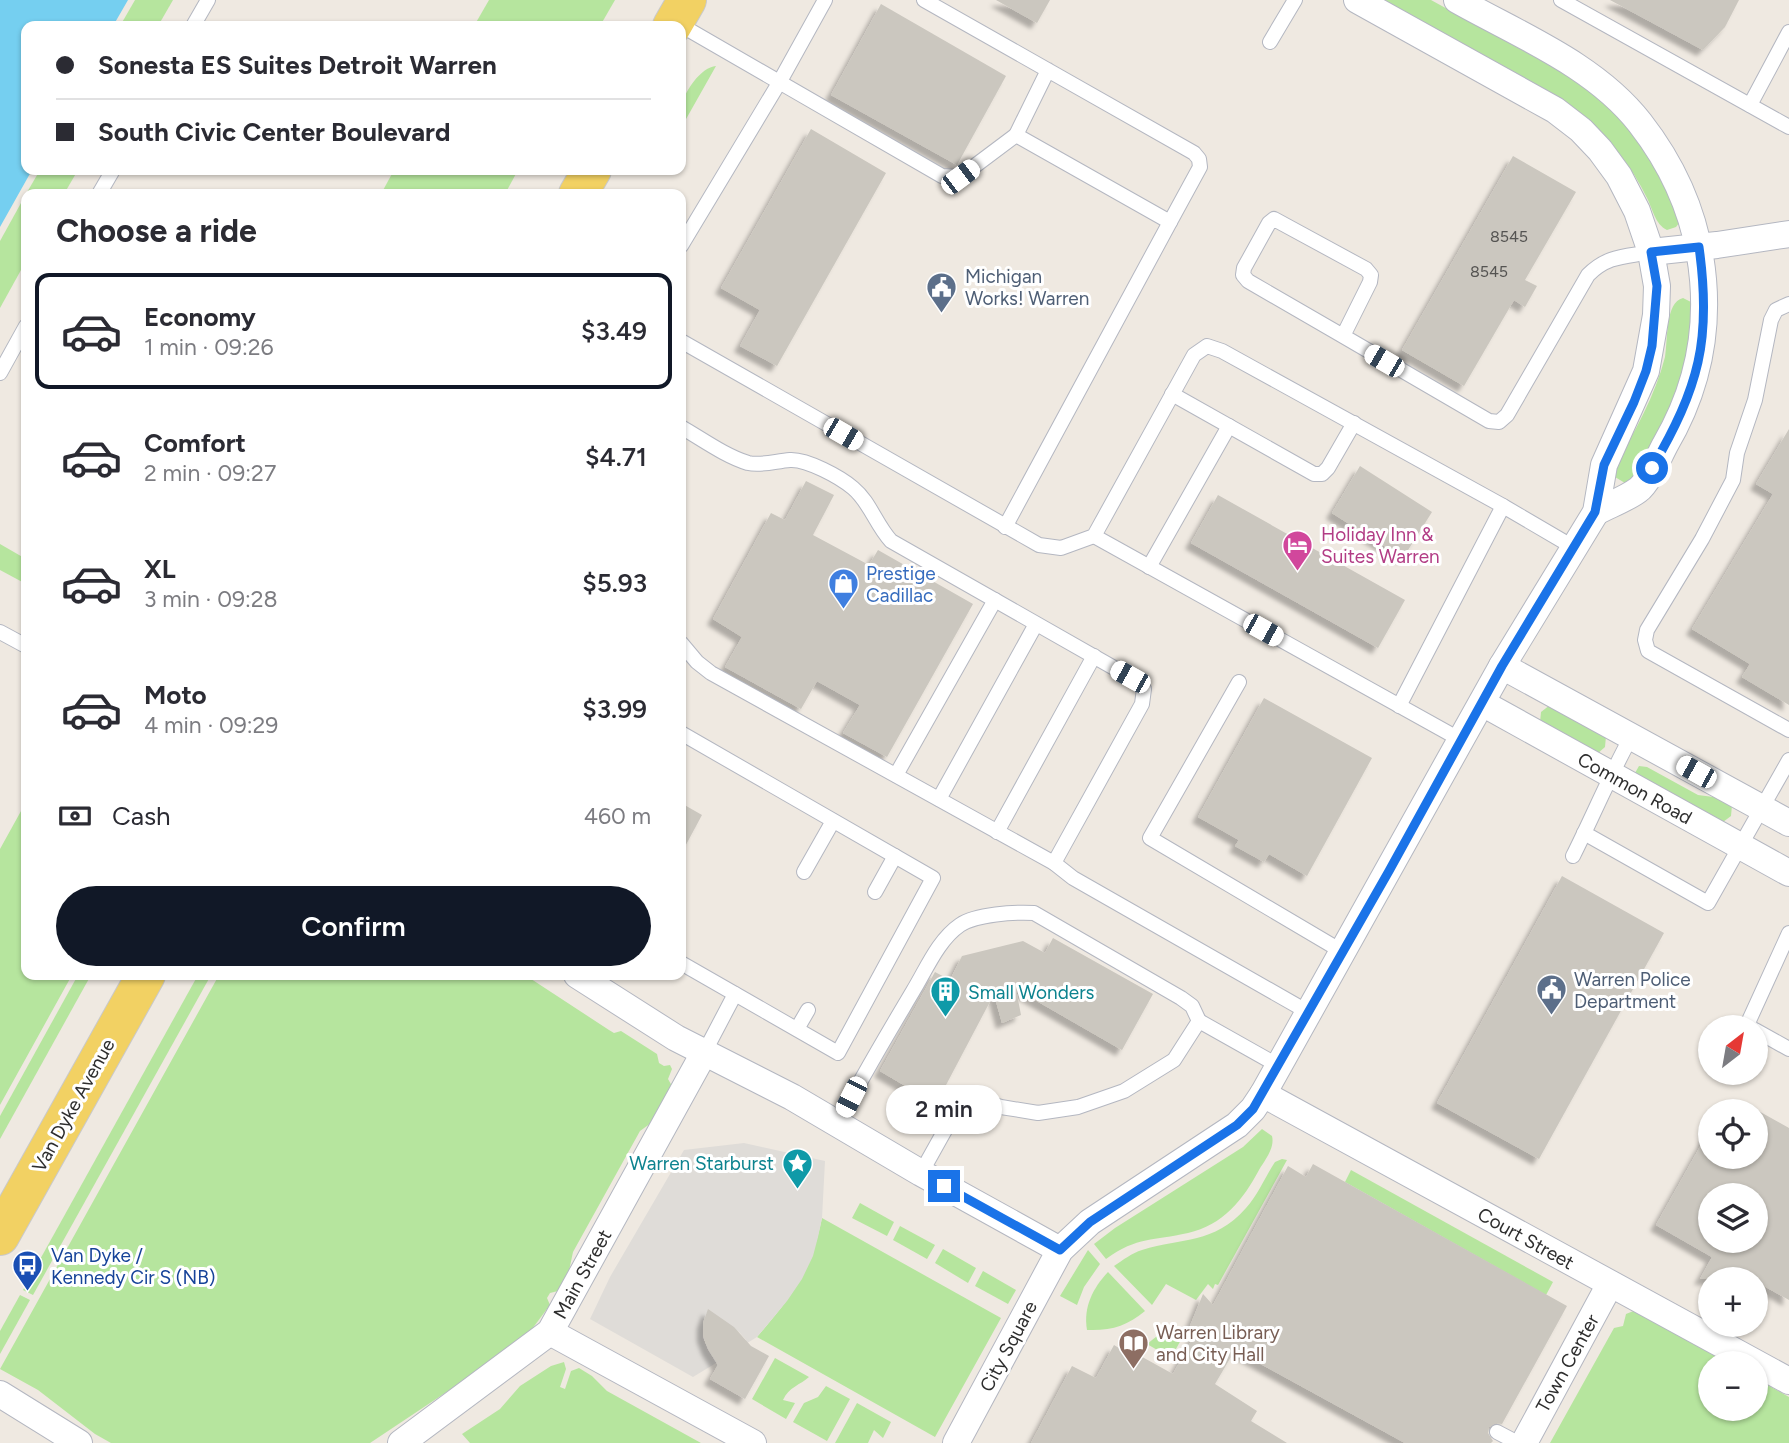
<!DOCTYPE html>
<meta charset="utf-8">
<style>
:root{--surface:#fff;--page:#f2f2f3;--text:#2b2b33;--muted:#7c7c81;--line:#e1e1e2;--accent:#111827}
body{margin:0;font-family:Figtree,sans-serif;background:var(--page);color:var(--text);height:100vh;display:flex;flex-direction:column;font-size:26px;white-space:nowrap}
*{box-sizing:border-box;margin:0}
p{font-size:23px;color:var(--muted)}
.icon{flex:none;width:38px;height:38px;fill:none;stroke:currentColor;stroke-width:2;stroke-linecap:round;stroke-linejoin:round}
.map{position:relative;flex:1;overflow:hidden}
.side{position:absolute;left:21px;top:189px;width:665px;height:791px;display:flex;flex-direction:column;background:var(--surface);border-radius:14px;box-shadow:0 2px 5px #0004}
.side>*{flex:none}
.guide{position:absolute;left:21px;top:21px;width:665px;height:154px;border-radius:14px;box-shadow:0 2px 5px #0004;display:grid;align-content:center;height:154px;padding:0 35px;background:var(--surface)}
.needle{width:46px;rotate:31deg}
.buttons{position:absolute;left:1698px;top:1015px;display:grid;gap:14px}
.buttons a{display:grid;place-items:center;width:70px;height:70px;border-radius:50%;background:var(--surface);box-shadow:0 2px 5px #0004;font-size:35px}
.end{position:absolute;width:32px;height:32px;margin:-16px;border:9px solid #1a73e8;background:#fff;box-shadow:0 0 0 4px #fff}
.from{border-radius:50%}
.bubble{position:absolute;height:49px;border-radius:24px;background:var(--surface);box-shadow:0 2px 5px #0004;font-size:23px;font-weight:600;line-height:49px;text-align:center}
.car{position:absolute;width:21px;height:42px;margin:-21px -10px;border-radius:9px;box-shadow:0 0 5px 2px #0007;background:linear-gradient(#fff 24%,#345 0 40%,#fff 0 76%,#345 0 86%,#fff 0)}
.guide b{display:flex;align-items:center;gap:24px;height:66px;font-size:26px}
.guide b+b{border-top:2px solid var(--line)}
.guide i{width:18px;height:18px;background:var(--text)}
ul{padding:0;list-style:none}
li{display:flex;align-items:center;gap:21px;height:116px;margin:0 14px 10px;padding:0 21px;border:4px solid transparent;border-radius:14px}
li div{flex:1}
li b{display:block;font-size:26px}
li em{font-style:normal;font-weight:600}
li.active{border-color:var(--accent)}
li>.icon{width:63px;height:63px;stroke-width:1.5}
h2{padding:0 35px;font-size:32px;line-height:84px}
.pay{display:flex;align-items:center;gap:18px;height:77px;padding:0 35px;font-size:26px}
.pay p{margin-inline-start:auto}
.cta{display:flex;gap:14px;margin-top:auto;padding:14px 35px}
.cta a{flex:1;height:80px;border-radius:42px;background:var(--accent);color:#fff;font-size:28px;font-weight:600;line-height:80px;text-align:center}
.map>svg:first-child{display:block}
.green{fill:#b6e59e}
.plaza{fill:#dfdcd8}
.water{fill:#75cff0}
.building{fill:#cbc7bf;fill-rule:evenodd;filter:url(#shadow)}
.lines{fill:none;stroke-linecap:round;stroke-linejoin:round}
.service-casing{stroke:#b4b7c1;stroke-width:16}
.minor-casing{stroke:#b4b7c1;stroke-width:28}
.primary-casing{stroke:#c9c9c9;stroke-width:40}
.service{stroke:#fff;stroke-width:14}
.minor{stroke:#fff;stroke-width:26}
.primary{stroke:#f2d163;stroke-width:38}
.route{stroke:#1a73e8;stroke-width:9}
.labels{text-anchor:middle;stroke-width:6;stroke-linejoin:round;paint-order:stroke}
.number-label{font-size:16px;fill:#555452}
.service-label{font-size:19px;fill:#4e5e75;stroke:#fff;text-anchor:start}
.hotel-label{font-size:19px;fill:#b23c85;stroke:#fff;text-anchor:start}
.shop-label{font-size:19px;fill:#366cbe;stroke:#fff;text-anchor:start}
.street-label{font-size:19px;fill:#2e2e2e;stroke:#fff}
.culture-label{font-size:19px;fill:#0d838f;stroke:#fff;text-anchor:start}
.transit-label{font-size:19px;fill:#164399;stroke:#fff;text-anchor:start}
.education-label{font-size:19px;fill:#785e54;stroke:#fff;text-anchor:start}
</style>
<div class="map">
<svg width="1789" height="1443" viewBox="0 0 1789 1443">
<defs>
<filter id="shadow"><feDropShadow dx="-6" dy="6" stdDeviation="2" flood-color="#0004"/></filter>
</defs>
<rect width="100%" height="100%" fill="#efe9e1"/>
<!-- green -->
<g class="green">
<polygon points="135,0 173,0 158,26 120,26"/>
<polygon points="489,0 615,0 600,26 474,26"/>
<path d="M1382,0H1431L1562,72L1591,92L1621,119L1660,172L1679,223L1676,227L1667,230C1655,224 1653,210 1647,198C1632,167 1610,139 1584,116Z"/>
<path d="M716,66L681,128C681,121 679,112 681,106C685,91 701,67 716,66Z"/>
<polygon points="40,170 78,170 64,194 26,194"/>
<polygon points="394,170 518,170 505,194 381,194"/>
<polygon points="26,194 26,261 0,308 0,241"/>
<path d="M1683,298L1693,303L1683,379L1634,480L1625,483L1615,477V466C1635,431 1655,396 1665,357C1668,340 1665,302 1683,298Z"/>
<polygon points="0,544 26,559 26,584 0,570"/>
<polygon points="1550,705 1606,736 1605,747 1597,754 1540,723 1541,712"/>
<polygon points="1639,766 1647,767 1698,795 1721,798 1732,805 1731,816 1723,822 1635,773"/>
<polygon points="26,802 26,975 72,975 0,1105 0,849"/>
<polygon points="78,975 91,975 0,1139 0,1116"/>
<polygon points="198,975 211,975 33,1295 23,1290"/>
<polygon points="219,975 525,975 609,1030 614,1033 621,1031 657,1054 659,1063 664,1066 670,1065 672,1069 668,1079 672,1086 651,1123 640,1131 573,1252 569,1271 558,1291 550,1293 547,1298 550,1305 523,1341 370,1443 111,1443 95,1434 38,1390 0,1369"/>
<path d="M1262,1129L1272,1136C1275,1148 1265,1160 1259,1170C1243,1200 1223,1225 1188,1233C1153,1241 1138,1236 1106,1259L1094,1244L1115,1228L1243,1147Z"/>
<path d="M1282,1159L1287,1160L1218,1285L1215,1284L1213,1289L1208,1284L1196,1300L1166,1284L1152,1305L1114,1266C1123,1260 1132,1253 1142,1250C1183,1237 1213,1245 1246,1208C1258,1195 1265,1177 1275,1162Z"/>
<polygon points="1351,1170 1553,1282 1546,1295 1345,1182"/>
<polygon points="860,1203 894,1222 887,1236 852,1218"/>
<path d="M822,1218L1001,1318L935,1437L757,1337C792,1296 811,1272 822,1218Z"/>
<polygon points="900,1226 935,1245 927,1259 893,1240"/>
<polygon points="943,1249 976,1268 968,1283 935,1263"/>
<polygon points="1088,1250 1100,1264 1084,1287 1077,1305 1060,1296"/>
<polygon points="983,1271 1016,1290 1008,1304 975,1286"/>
<path d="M1108,1272L1145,1311C1127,1326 1111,1331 1087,1330C1083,1307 1093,1288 1108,1272Z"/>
<polygon points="20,1295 30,1300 0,1354 0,1331"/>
<path d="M1636,1310C1668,1327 1697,1346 1728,1363H1710V1409H1755V1378L1789,1397V1443H1550L1614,1328L1623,1326L1626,1314Z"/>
<polygon points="1166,1329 1182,1338 1171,1358 1147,1344"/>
<path d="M775,1358L809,1377C800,1385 789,1387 783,1400L795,1403L786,1419L752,1399Z"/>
<polygon points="564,1362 566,1369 560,1387 565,1389 571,1371 579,1368 592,1376 607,1391 701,1443 470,1443 462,1434 500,1409 520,1386 551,1366"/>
<polygon points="826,1386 850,1399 827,1441 793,1422 804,1403 818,1397"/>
<polygon points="857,1403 891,1422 883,1438 874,1430 868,1443 835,1443"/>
</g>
<!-- plaza -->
<polygon class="plaza" points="744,1143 825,1161 822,1218 818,1237 813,1256 802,1279 787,1301 757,1337 744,1345 746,1340 739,1332 708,1310 703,1323 704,1341 713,1357 721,1360 693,1377 590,1319 610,1277 684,1150"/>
<!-- water -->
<polygon class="water" points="0,0 128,0 113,26 26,26 26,170 32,170 0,227"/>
<!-- building -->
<g class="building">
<polygon points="996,0 1050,0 1037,23"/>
<polygon points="1610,0 1739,0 1725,27 1703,50"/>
<polygon points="881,4 1006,76 957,165 831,95"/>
<polygon points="811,129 886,173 777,366 740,346 760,310 721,288"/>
<polygon points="1513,156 1576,192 1525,280 1537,286 1525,307 1514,300 1464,386 1402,350"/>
<polygon points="1789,429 1789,705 1742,677 1750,664 1692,629 1773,494 1756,484"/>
<polygon points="1360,466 1432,512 1403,558 1332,513"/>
<polygon points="806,481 834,495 813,535 869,565 878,550 973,604 887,757 843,733 860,705 817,681 801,709 725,667 742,637 713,619 771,513 785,520"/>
<polygon points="1218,495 1405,600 1378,648 1191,543"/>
<polygon points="1264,698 1372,758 1307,876 1269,854 1264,862 1235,846 1239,840 1198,817"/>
<polygon points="681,803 702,815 681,854"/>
<polygon points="1562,876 1664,933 1539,1159 1437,1103"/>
<polygon points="1053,938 1153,994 1122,1050 1016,989 1021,1015 1002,1023 994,994 936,1104 880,1071 935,972 950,980 962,956 1023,941 1045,953"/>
<path d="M1755,1109L1789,1128V1300L1730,1267L1722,1279H1700L1712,1257L1656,1225L1710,1129V1157H1755ZM1710,1195H1755V1241H1710Z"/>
<polygon points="1313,1164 1567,1306 1502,1424 1496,1423 1489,1427 1488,1433 1493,1441 1491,1443 1405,1443 1235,1350 1215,1384 1257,1411 1251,1421 1287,1443 1031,1443 1072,1366 1096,1378 1114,1345 1124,1351 1126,1348 1173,1374 1197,1330 1190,1326 1203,1294 1213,1305 1288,1166 1306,1177"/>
<polygon points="708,1309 734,1327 751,1346 769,1356 745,1399 710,1379 718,1365 708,1349 703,1336 703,1323"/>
</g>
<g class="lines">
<defs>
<g id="service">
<polyline points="924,0 1194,153 1199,159 1200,167 1170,222 1016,135 1048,70"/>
<polyline points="1561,0 1789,127"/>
<polyline points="677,23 942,176 960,177 1016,135"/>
<polyline points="193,26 208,0"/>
<polyline points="1270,42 1295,0"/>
<polyline points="1750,105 1789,32"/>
<polyline points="99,194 113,170"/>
<polyline points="681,246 779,83 825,0"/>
<polyline points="1789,304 1776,310 1771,320 1755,400 1737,453 1733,480 1702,539 1647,630 1645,640 1648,651 1789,730"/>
<path d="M1343,336L1248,281L1243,275L1244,268L1269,223L1274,219L1366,269L1371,275L1370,282L1343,336L1489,421L1499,422L1507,415L1588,275C1608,255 1625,257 1651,252"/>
<polyline points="681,341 1039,545 1061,548 1094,536 1194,355 1207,346 1222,351 1503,506 1573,547"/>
<polyline points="0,373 26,326"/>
<polyline points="1172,394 1314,474 1322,474 1328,468 1354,423"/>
<path d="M681,427C702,439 725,456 748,463C762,466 776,461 790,460C807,459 840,477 853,488C870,502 876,525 891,541L1130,677L1144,689L1142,704L1054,863L711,673L697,662L681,643"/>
<polyline points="1005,527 1170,222"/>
<polyline points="1094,536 1461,740"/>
<polyline points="1149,567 1229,426"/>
<polyline points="0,632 26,646"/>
<polyline points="1239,682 1150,838 1343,952"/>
<polyline points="1399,706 1503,506"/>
<polyline points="681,733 933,878 838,1053 681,963"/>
<polyline points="896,775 995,600"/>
<polyline points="939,799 1036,624"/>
<polyline points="997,832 1094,656"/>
<polyline points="1584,833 1708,903 1789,760"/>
<path d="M1573,856C1593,816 1610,775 1631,737"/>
<polyline points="1054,863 1073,878 1308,1012"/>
<polyline points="804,872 833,821"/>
<polyline points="875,892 895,856"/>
<polyline points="1751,1027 1747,1025 1789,933"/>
<polyline points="797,1029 808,1010"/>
<polyline points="1755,1030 1789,1049"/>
<polyline points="704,1053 735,994"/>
<path d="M838,1123C861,1078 887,1035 913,991C926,970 938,940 960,925C976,914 1015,912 1034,913L1181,998L1192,1006L1199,1021"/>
<polyline points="921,1173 964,1096 1001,1107 1038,1113 1078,1107 1124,1091 1174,1060 1199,1021 1279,1066"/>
<polyline points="1497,1432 1518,1443"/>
</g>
<g id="minor">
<path d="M1457,0C1519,35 1595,65 1640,123C1714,218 1726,341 1665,445C1659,456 1648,483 1638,490C1626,499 1609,505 1596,512"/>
<polyline points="1651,252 1717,245 1789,234"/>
<polyline points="1502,666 1789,823"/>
<polyline points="1482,703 1789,873"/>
<polyline points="577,975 676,1038 792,1097 921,1173 1060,1250"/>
<polyline points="1263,1094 1789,1381"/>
<polyline points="550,1332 753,1443"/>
<polyline points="0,1394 79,1443"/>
<polyline points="401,1443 550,1332 704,1053"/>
<polyline points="956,1443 1060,1250 1090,1222 1237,1125 1253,1109 1263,1094 1502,666 1596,512 1604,465 1646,371 1656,315 1657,286 1651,252 1637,211 1619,176 1600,150 1581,130 1555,110 1357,0"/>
<polyline points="1524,1443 1610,1284"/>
</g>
<g id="primary">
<polyline points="672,26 687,0"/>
<polyline points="578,194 592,170"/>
<polyline points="0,1236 146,975"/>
</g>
</defs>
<!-- service casing -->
<use href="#service" class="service-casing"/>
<!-- minor casing -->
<use href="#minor" class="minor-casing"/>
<!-- primary casing -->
<use href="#primary" class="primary-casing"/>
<!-- service -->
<use href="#service" class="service"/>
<!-- minor -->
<use href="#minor" class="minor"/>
<!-- primary -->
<use href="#primary" class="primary"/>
</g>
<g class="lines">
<!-- route -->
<path class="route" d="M944,1186L1060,1250L1090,1222L1237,1125L1253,1109L1389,871L1502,666L1595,512L1604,465L1634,402L1646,371L1652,346L1657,286L1651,252L1699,247C1712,340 1699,387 1652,468"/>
</g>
<!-- icons -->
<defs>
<symbol id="civic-pin" viewBox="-11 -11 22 30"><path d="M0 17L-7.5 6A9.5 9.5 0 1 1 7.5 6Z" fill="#5c6f8a" stroke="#fff"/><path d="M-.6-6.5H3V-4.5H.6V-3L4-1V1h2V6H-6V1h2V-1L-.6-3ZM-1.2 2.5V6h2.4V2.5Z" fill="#fff"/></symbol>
<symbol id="hotel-pin" viewBox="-11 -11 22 30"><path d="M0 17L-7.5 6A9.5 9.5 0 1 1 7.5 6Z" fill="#d1479c" stroke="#fff"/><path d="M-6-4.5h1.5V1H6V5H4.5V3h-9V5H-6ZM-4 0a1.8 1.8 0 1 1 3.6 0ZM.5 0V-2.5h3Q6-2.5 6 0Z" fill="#fff"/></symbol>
<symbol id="shop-pin" viewBox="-11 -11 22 30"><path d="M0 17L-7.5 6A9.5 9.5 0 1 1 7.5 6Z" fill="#3f7fe0" stroke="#fff"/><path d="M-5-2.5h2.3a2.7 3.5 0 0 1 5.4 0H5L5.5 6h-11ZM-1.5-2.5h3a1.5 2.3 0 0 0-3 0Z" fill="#fff"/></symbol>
<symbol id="building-pin" viewBox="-11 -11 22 30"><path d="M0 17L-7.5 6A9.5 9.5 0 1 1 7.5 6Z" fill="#0f9aa8" stroke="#fff"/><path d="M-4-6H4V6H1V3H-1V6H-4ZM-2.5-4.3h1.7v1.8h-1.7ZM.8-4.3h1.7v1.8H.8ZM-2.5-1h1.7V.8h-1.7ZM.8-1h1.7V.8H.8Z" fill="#fff"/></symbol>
<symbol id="sight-pin" viewBox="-11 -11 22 30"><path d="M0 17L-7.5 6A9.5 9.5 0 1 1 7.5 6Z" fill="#0f9aa8" stroke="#fff"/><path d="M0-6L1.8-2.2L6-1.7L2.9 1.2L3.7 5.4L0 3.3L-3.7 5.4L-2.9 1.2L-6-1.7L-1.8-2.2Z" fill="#fff"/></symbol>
<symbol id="bus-pin" viewBox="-11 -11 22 30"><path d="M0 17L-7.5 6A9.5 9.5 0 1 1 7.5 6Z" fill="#1a4fb4" stroke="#fff"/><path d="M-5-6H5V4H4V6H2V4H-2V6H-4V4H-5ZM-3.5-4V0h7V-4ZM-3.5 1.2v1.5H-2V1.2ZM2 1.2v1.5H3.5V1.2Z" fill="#fff"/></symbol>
<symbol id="library-pin" viewBox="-11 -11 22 30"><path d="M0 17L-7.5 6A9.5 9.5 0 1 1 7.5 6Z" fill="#8d6e63" stroke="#fff"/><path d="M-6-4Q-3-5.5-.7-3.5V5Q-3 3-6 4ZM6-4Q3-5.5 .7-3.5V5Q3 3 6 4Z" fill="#fff"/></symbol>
</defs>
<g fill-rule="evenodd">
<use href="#civic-pin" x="924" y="270" width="35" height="47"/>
<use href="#hotel-pin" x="1280" y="528" width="35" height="47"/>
<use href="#shop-pin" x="826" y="566" width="35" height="47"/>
<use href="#civic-pin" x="1534" y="972" width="35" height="47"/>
<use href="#building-pin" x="928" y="974" width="35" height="47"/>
<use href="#sight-pin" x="780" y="1146" width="35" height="47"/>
<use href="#bus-pin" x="10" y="1248" width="35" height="47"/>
<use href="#library-pin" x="1116" y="1326" width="35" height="47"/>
</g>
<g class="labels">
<!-- number labels -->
<g class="number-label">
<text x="1509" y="242">8545</text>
<text x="1489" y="277">8545</text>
</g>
<!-- service labels -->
<g class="service-label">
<text x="965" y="283">Michigan<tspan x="965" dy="22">Works! Warren</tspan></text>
<text x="1574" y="986">Warren Police<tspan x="1574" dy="22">Department</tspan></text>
</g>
<!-- hotel labels -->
<g class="hotel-label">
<text x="1321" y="541">Holiday Inn &amp;<tspan x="1321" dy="22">Suites Warren</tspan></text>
</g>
<!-- shop labels -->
<g class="shop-label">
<text x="866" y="580">Prestige<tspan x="866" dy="22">Cadillac</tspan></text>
</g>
<!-- street labels -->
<g class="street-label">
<text transform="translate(1635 788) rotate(29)" y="7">Common Road</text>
<text transform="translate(73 1105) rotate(-61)" y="7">Van Dyke Avenue</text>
<text transform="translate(1526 1238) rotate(29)" y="7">Court Street</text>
<text transform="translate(582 1274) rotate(-61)" y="7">Main Street</text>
<text transform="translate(1008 1346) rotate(-62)" y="7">City Square</text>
<text transform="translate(1567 1363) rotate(-61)" y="7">Town Center</text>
</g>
<!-- culture labels -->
<g class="culture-label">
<text x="968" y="999">Small Wonders</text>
<text x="774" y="1170" text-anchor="end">Warren Starburst</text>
</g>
<!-- transit labels -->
<g class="transit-label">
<text x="51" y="1262">Van Dyke /<tspan x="51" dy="22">Kennedy Cir S (NB)</tspan></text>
</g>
<!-- education labels -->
<g class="education-label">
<text x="1156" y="1339">Warren Library<tspan x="1156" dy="22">and City Hall</tspan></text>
</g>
</g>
</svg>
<div class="buttons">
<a><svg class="needle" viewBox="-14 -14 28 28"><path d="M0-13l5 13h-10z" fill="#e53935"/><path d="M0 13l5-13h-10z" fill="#7c7c81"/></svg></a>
<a><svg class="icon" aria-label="locate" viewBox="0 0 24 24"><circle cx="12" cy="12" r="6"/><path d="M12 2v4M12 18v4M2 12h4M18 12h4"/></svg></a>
<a><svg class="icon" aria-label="layers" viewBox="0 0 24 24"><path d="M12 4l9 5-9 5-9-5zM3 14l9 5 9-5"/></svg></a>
<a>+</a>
<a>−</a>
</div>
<i class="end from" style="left:1652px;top:468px"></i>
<i class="end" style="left:944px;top:1186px"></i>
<div class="bubble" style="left:886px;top:1085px;width:116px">2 min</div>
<i class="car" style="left:960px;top:177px;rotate:53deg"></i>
<i class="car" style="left:1384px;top:361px;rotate:300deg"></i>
<i class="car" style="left:843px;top:434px;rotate:120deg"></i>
<i class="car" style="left:1263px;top:630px;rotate:119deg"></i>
<i class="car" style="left:1130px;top:677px;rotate:299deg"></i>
<i class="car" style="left:1696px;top:772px;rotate:299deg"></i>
<i class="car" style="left:851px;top:1097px;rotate:207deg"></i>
<div class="guide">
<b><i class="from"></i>Sonesta ES Suites Detroit Warren</b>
<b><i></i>South Civic Center Boulevard</b>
</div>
<section class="side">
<h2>Choose a ride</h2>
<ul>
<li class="active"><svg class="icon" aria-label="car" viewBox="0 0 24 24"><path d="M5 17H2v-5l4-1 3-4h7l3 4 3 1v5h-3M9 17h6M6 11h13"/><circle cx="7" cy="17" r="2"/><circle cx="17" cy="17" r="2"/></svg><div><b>Economy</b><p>1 min · 09:26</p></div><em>$3.49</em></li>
<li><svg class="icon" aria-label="car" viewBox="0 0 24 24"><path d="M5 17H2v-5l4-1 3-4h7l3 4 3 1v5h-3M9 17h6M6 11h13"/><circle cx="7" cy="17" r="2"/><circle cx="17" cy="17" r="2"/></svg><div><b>Comfort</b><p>2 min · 09:27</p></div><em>$4.71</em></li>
<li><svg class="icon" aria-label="car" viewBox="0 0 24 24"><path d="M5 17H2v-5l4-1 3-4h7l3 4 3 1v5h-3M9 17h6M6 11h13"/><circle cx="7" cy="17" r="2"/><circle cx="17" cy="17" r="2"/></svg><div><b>XL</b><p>3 min · 09:28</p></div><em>$5.93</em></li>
<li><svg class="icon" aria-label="car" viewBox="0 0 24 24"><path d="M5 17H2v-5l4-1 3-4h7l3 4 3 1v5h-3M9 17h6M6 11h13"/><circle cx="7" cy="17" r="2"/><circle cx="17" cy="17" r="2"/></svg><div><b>Moto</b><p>4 min · 09:29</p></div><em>$3.99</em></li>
</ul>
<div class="pay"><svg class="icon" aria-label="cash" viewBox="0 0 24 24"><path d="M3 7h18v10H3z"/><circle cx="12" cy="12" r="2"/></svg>Cash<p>460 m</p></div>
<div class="cta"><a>Confirm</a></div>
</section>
</div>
